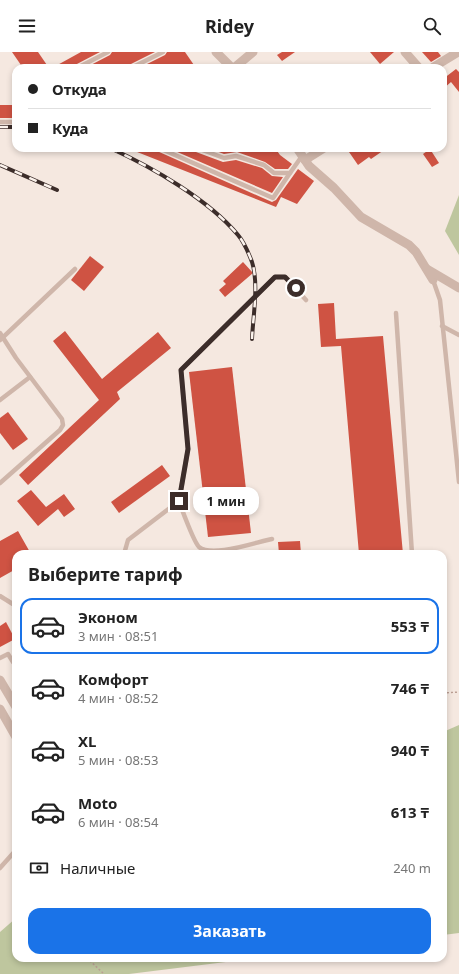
<!DOCTYPE html>
<html lang="ru">
<meta charset="utf-8">
<style>
:root{--surface:#fff;--page:#f2f2f2;--text:#222;--muted:#767676;--line:#e0e0e0;--accent:#1a73e8}
body{margin:0;font-family:"Noto Sans",sans-serif;background:var(--page);color:var(--text);height:100vh;display:flex;flex-direction:column;font-size:15px;white-space:nowrap}
*{box-sizing:border-box;margin:0}
p{font-size:13px;color:var(--muted)}
.icon{flex:none;width:22px;height:22px;fill:none;stroke:currentColor;stroke-width:2;stroke-linecap:round;stroke-linejoin:round}
.map{position:relative;flex:1;overflow:hidden}
.drawer{position:absolute;left:12px;top:498px;width:435px;height:412px;display:flex;flex-direction:column;background:var(--surface);border-radius:12px;box-shadow:0 2px 6px #0003}
.drawer>*{flex:none}
.guide{position:absolute;left:12px;top:12px;width:435px;height:88px;border-radius:12px;box-shadow:0 2px 6px #0003;display:grid;align-content:center;height:88px;padding:0 16px;background:var(--surface)}
.end{position:absolute;width:18px;height:18px;margin:-9px;border:5px solid #3c2d2a;background:#fff;box-shadow:0 0 0 2px #fff}
.from{border-radius:50%}
.bubble{position:absolute;height:28px;border-radius:12px;background:var(--surface);box-shadow:0 2px 6px #0003;font-size:13px;font-weight:700;line-height:28px;text-align:center}
.guide b{display:flex;align-items:center;gap:14px;height:38px;font-size:15px}
.guide b+b{border-top:1px solid var(--line)}
.guide i{width:10px;height:10px;background:var(--text)}
ul{padding:0;list-style:none}
li{display:flex;align-items:center;gap:12px;height:56px;margin:0 8px 6px;padding:0 8px;border:2px solid transparent;border-radius:12px}
li div{flex:1}
li b{display:block;font-size:15px}
li em{font-style:normal;font-weight:700}
li.current{border-color:var(--accent)}
li>.icon{width:36px;height:36px;stroke-width:1.5}
h2{padding:0 16px;font-size:18px;line-height:48px}
.pay{display:flex;align-items:center;gap:10px;height:44px;padding:0 16px;font-size:15px}
.pay p{margin-inline-start:auto}
.button{display:flex;gap:8px;margin-top:auto;padding:8px 16px}
.button a{flex:1;height:46px;border-radius:12px;background:var(--accent);color:#fff;font-size:16px;font-weight:700;line-height:46px;text-align:center}
header{display:flex;justify-content:space-between;align-items:center;height:52px;padding:0 16px;background:var(--surface);font-size:18px;font-weight:700}
.map>svg:first-child{display:block}
.green{fill:#bec69e}
.building{fill:#cf5343}
.lines{fill:none;stroke-linecap:round;stroke-linejoin:round}
.path{stroke:#bb9f94;stroke-width:1.5;stroke-dasharray:2 2;stroke-linecap:butt}
.service{stroke:#cfb6aa;stroke-width:4.5}
.minor{stroke:#cfb6aa;stroke-width:9}
.rail-casing{stroke:#3c2d2a;stroke-width:4}
.rail{stroke:#fcf3ed;stroke-width:2.5;stroke-dasharray:8;stroke-linecap:butt}
.route{stroke:#3c2d2a;stroke-width:5}
</style>
<header><svg class="icon" aria-label="menu" viewBox="0 0 24 24"><path d="M4 6h16M4 12h16M4 18h16"/></svg>Ridey<svg class="icon" aria-label="search" viewBox="0 0 24 24"><circle cx="10" cy="10" r="6"/><path d="M15 15l6 6"/></svg></header>
<div class="map">
<svg width="459" height="922" viewBox="0 0 459 922">
<rect width="100%" height="100%" fill="#f5e8e0"/>
<!-- green -->
<g class="green">
<polygon points="459,143 459,203 445,179"/>
<polygon points="459,673 459,881 443,883 443,680"/>
<polygon points="16,866 16,906 257,906 129,922 0,922 0,880"/>
</g>
<!-- building -->
<g class="building">
<polygon points="12,0 38,0 49,16 23,16"/>
<polygon points="81,0 100,0 75,13 73,16 52,16"/>
<polygon points="112,0 155,0 129,13 127,16 85,16 110,3"/>
<polygon points="167,0 185,0 196,16 185,16 181,12 178,13 176,16 139,16 165,3"/>
<polygon points="282,0 295,0 282,9 277,3"/>
<polygon points="370,0 394,0 380,12"/>
<polygon points="422,0 438,0 441,4 431,10"/>
<polygon points="456,17 459,20 459,40 451,30 443,37 443,27"/>
<rect x="0" y="53" width="16" height="13"/>
<polygon points="127,96 155,96 157,99 272,150 276,148 298,117 314,129 297,152 281,145 276,155"/>
<polygon points="168,96 193,96 196,100 223,110 236,108 262,116 272,124 283,125 272,141"/>
<polygon points="208,96 275,96 280,103 292,112 288,117 275,117 265,110 237,100 224,102"/>
<polygon points="354,96 387,96 371,107 369,105 358,113 349,100"/>
<polygon points="430,97 439,111 432,115 423,102"/>
<polygon points="90,204 104,215 84,239 71,228"/>
<polygon points="243,210 253,221 225,245 219,238 226,232 223,229"/>
<polygon points="334,251 336,287 383,284 403,502 359,502 341,294 321,295 318,252"/>
<polygon points="65,279 102,327 158,280 171,296 117,340 120,347 28,433 19,423 99,348 53,289"/>
<polygon points="232,315 251,481 208,485 189,320"/>
<polygon points="8,360 28,387 13,398 0,381 0,366"/>
<polygon points="162,413 170,424 119,461 111,450"/>
<polygon points="31,438 46,455 64,442 75,457 64,465 58,457 38,474 17,449"/>
<polygon points="18,479 31,502 16,502 16,517 0,526 0,489"/>
<polygon points="300,489 301,502 279,502 278,490"/>
<polygon points="6,570 15,587 0,595 0,574"/>
</g>
<g class="lines">
<!-- path -->
<g class="path">
<polyline points="443,641 459,640"/>
<polyline points="87,906 104,922"/>
</g>
<!-- service -->
<g class="service">
<polyline points="77,16 108,0"/>
<polyline points="131,16 163,0"/>
<polyline points="180,16 181,16"/>
<polyline points="0,70 16,70"/>
<polyline points="159,96 273,146 290,121"/>
<polyline points="197,96 224,106 236,104 264,113 274,121 290,121 302,104"/>
<polyline points="433,228 440,248 459,430"/>
<polyline points="396,261 412,502"/>
<polyline points="442,274 459,283"/>
<polyline points="0,281 16,306 62,367 63,373 60,378 0,431"/>
<polyline points="0,288 75,217"/>
<polyline points="0,348 30,325"/>
<path d="M179,449C182,458 194,490 199,495C212,506 256,490 272,487"/>
<polyline points="124,502 128,488 179,449 188,397 181,318 275,225 285,225 306,248"/>
<polyline points="0,544 16,554"/>
<polyline points="0,606 8,602 13,610"/>
<polyline points="0,816 16,798"/>
</g>
<!-- minor -->
<g class="minor">
<polyline points="216,0 232,16"/>
<polyline points="405,0 419,16"/>
<polyline points="234,16 253,0"/>
<polyline points="432,16 458,0"/>
<polyline points="297,96 309,114 334,136 361,165 409,193 416,200 433,228"/>
<polyline points="305,108 324,96"/>
<polyline points="427,217 459,236"/>
<polyline points="0,628 16,655"/>
<polyline points="0,657 16,685"/>
</g>
<defs>
<g id="rail">
<polyline points="0,75 16,75"/>
<path d="M110,96C152,115 209,148 238,183C244,190 249,202 252,210C259,232 253,264 252,287"/>
<polyline points="0,113 57,138"/>
</g>
</defs>
<!-- rail casing -->
<use href="#rail" class="rail-casing"/>
<!-- rail -->
<use href="#rail" class="rail"/>
</g>
<g class="lines">
<!-- route -->
<polyline class="route" points="179,449 188,397 181,318 275,225 285,225 296,236"/>
</g>
</svg>
<i class="end from" style="left:296px;top:236px"></i>
<i class="end" style="left:179px;top:449px"></i>
<div class="bubble" style="left:193px;top:435px;width:66px">1 мин</div>
<div class="guide">
<b><i class="from"></i>Откуда</b>
<b><i></i>Куда</b>
</div>
<section class="drawer">
<h2>Выберите тариф</h2>
<ul>
<li class="current"><svg class="icon" aria-label="car" viewBox="0 0 24 24"><path d="M5 17H2v-5l4-1 3-4h7l3 4 3 1v5h-3M9 17h6M6 11h13"/><circle cx="7" cy="17" r="2"/><circle cx="17" cy="17" r="2"/></svg><div><b>Эконом</b><p>3 мин · 08:51</p></div><em>553 ₸</em></li>
<li><svg class="icon" aria-label="car" viewBox="0 0 24 24"><path d="M5 17H2v-5l4-1 3-4h7l3 4 3 1v5h-3M9 17h6M6 11h13"/><circle cx="7" cy="17" r="2"/><circle cx="17" cy="17" r="2"/></svg><div><b>Комфорт</b><p>4 мин · 08:52</p></div><em>746 ₸</em></li>
<li><svg class="icon" aria-label="car" viewBox="0 0 24 24"><path d="M5 17H2v-5l4-1 3-4h7l3 4 3 1v5h-3M9 17h6M6 11h13"/><circle cx="7" cy="17" r="2"/><circle cx="17" cy="17" r="2"/></svg><div><b>XL</b><p>5 мин · 08:53</p></div><em>940 ₸</em></li>
<li><svg class="icon" aria-label="car" viewBox="0 0 24 24"><path d="M5 17H2v-5l4-1 3-4h7l3 4 3 1v5h-3M9 17h6M6 11h13"/><circle cx="7" cy="17" r="2"/><circle cx="17" cy="17" r="2"/></svg><div><b>Moto</b><p>6 мин · 08:54</p></div><em>613 ₸</em></li>
</ul>
<div class="pay"><svg class="icon" aria-label="cash" viewBox="0 0 24 24"><path d="M3 7h18v10H3z"/><circle cx="12" cy="12" r="2"/></svg>Наличные<p>240 m</p></div>
<div class="button"><a>Заказать</a></div>
</section>
</div>
